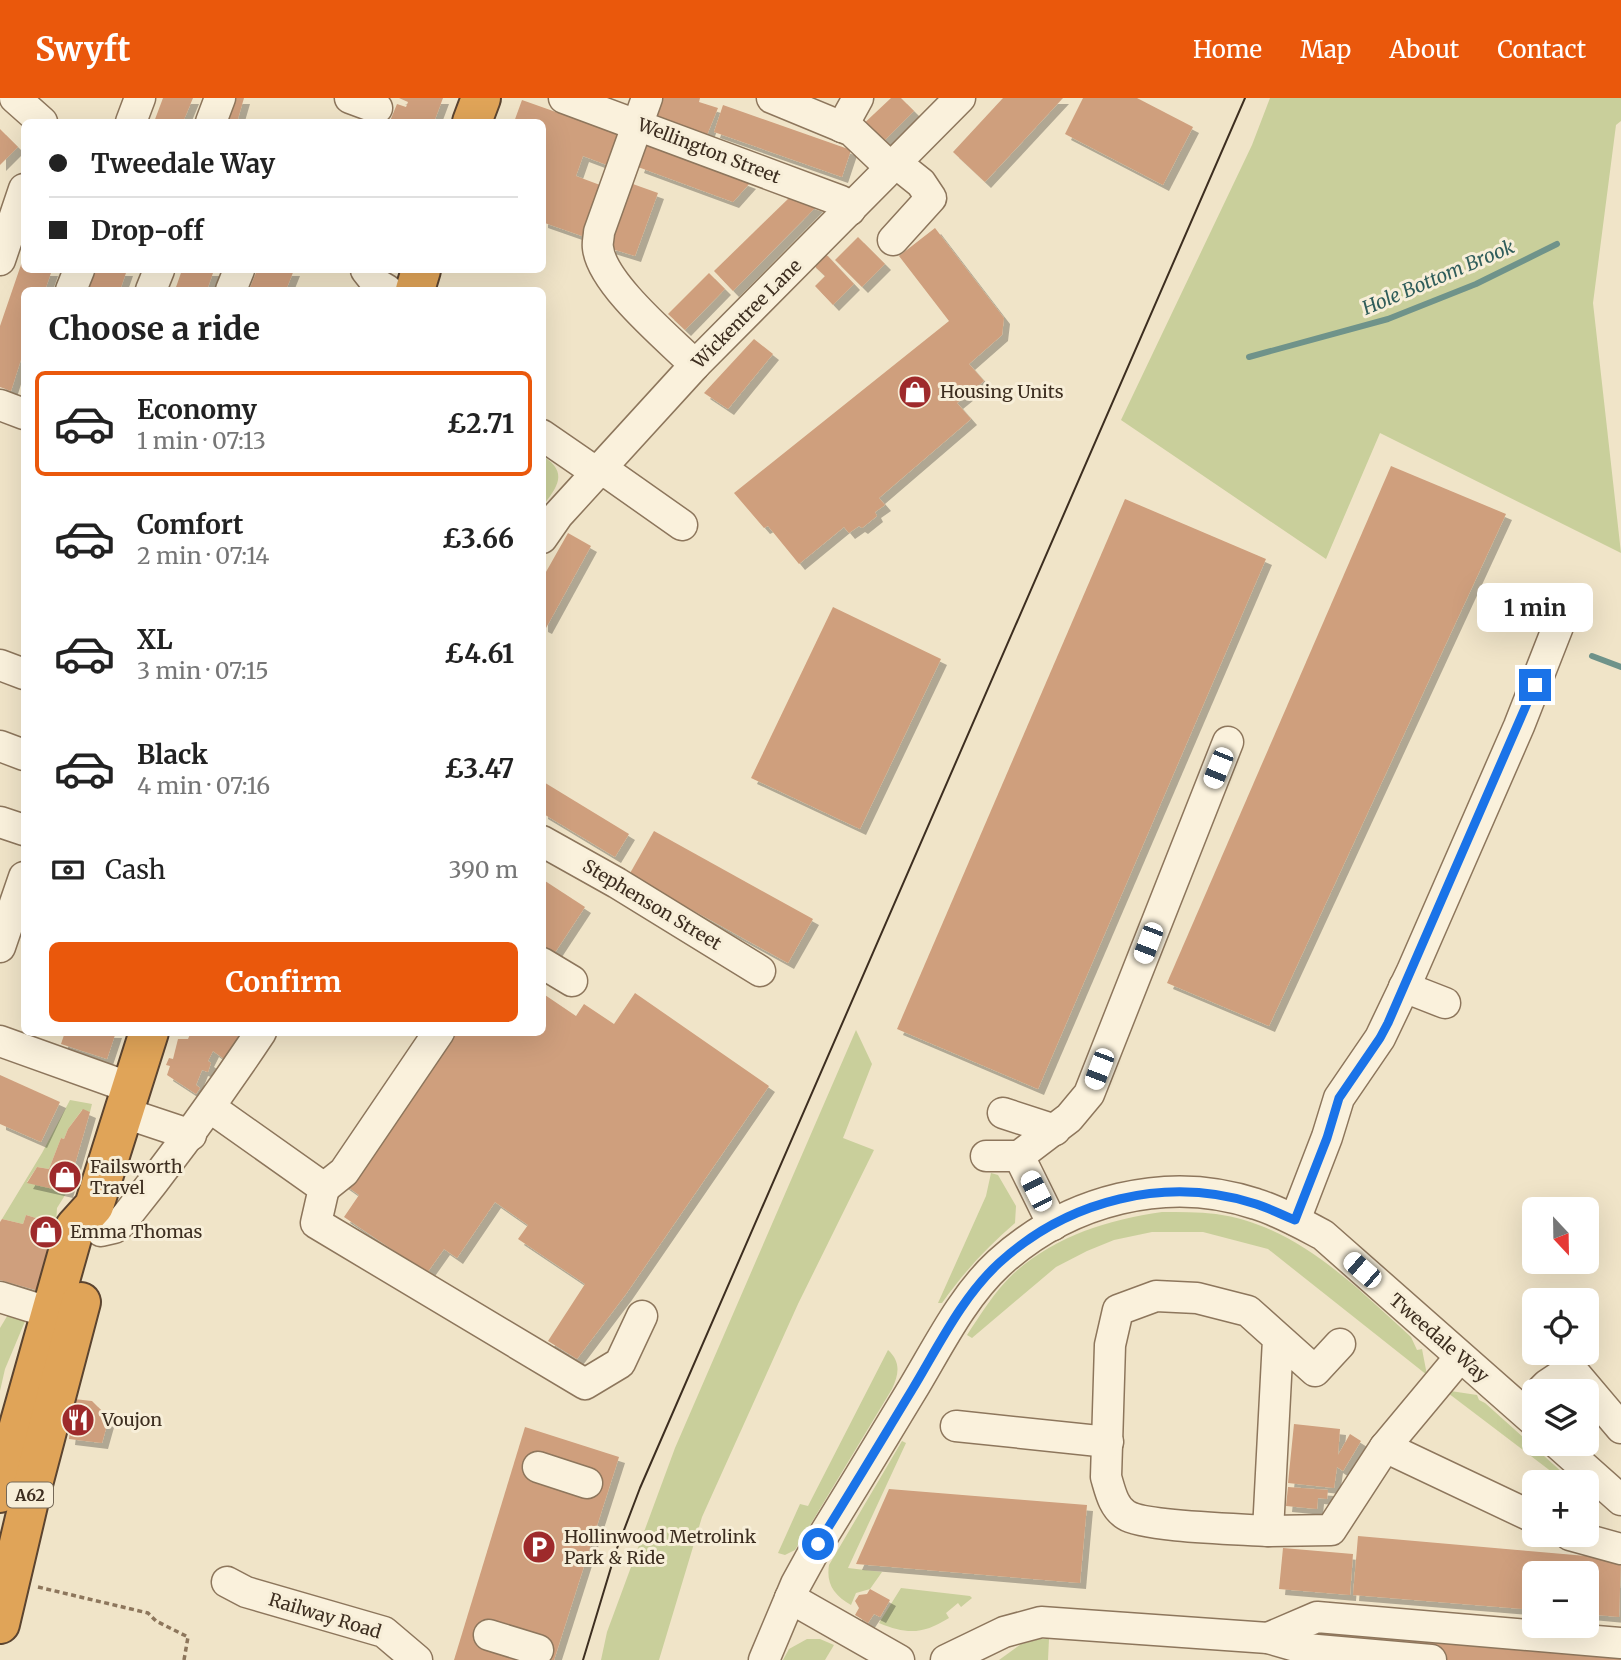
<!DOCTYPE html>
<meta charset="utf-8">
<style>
:root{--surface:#fff;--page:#f2f2f2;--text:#222;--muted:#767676;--line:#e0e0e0;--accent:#ea580c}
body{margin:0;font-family:Merriweather,serif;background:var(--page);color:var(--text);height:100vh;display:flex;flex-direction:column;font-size:26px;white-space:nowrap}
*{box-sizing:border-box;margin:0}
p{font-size:23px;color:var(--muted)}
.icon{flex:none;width:38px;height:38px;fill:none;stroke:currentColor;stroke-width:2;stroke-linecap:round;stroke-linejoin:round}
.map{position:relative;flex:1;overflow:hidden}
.details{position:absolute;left:21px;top:189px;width:525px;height:749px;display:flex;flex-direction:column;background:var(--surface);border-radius:10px;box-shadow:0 7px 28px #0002}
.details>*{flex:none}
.guide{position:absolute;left:21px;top:21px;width:525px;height:154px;border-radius:10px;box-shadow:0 7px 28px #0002;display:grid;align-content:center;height:154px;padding:0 28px;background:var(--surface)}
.needle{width:46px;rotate:158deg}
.fabs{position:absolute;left:1522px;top:1099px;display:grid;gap:14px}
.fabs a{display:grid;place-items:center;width:77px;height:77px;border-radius:10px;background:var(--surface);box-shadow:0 7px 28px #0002;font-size:35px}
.end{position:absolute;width:32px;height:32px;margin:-16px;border:9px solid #1a73e8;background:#fff;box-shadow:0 0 0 4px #fff}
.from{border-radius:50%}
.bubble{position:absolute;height:49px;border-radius:10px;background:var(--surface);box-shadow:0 7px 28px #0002;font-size:23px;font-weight:700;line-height:49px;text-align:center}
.car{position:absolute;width:21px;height:42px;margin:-21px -10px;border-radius:9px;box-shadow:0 0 5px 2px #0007;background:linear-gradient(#fff 24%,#345 0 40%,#fff 0 76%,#345 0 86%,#fff 0)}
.guide b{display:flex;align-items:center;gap:24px;height:66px;font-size:26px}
.guide b+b{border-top:2px solid var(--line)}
.guide i{width:18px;height:18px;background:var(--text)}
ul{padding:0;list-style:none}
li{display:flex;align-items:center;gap:21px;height:105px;margin:0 14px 10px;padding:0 14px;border:4px solid transparent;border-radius:10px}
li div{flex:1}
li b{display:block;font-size:26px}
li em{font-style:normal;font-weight:700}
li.active{border-color:var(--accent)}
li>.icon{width:63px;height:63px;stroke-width:1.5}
h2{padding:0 28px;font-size:32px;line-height:84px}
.pay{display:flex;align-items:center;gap:18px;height:77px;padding:0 28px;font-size:26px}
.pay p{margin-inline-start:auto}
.cta{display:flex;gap:14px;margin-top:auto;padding:14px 28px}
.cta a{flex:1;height:80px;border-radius:10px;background:var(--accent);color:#fff;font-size:28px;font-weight:700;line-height:80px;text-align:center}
header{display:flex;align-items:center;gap:42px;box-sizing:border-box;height:98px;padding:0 35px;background:var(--accent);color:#fff}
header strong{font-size:33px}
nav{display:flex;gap:38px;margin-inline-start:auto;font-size:24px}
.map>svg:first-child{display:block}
.green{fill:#c9cf9b}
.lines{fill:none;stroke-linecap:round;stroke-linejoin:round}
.stream{stroke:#6f938a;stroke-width:6}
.building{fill:#cf9f7d;filter:url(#shadow)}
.minor-casing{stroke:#8d765c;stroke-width:33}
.highway-casing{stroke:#5b4430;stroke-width:42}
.path{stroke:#8d765c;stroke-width:3.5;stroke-dasharray:5 3.5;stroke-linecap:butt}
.minor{stroke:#faf1dc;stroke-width:30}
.highway{stroke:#e0a458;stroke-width:38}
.tram{stroke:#3d2e20;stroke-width:2}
.route{stroke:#1a73e8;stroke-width:9}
.labels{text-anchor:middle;stroke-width:6;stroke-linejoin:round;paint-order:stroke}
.shield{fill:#f7eed8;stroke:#756857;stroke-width:2}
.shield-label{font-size:16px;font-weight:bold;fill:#3d2e20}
.street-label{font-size:18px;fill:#3d2e20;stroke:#f7eed8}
.poi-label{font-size:18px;fill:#3d2e20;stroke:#f7eed8;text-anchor:start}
.water-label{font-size:19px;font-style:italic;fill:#2f5d5a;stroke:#f7eed8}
</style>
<header>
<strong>Swyft</strong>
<nav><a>Home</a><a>Map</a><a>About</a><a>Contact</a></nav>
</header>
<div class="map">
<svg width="1621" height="1562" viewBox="0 0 1621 1562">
<defs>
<filter id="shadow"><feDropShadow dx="6" dy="6" stdDeviation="0" flood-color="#0004"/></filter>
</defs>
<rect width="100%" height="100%" fill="#f0e4c8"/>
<!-- green -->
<g class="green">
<polygon points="1270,0 1621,0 1621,23 1616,27 1593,205 1621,455 1380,335 1326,461 1121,322 1252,47"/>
<path d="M543,358C569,375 557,389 543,408Z"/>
<polygon points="856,932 872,966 843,1040 874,1052 798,1206 702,1419 659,1562 601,1562 607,1534 675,1350"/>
<polygon points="70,1002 92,1006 90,1014 82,1012 68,1031 64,1041 61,1040 49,1071 37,1069 27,1084 67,1094 57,1110 56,1126 26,1117 23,1126 2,1121 42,1055"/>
<path d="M991,1075L998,1077L1016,1108L1015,1125C987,1149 964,1174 942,1205H938L986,1098Z"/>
<path d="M1162,1114C1180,1114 1198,1114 1216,1116C1296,1127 1354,1187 1411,1239L1417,1252L1422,1251L1427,1277L1268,1151L1203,1134H1152L1114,1142L1087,1153L1056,1169L972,1240L967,1237C981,1216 994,1194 1013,1176C1055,1138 1107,1122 1162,1114Z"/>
<polygon points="9,1215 26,1221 5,1271 0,1293 0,1230"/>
<path d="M888,1252C901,1264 899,1276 892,1291L795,1452L785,1457L778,1455L800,1406L808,1408Z"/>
<polygon points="1444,1292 1477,1297 1479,1302 1485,1305 1573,1384 1565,1384"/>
<path d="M902,1343L906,1345L848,1470L882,1474L870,1491L856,1495L851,1507C834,1497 826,1486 829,1467Z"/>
<path d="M901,1490L970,1498L972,1500L961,1509L958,1505L946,1515L949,1520C923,1536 908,1537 879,1525Z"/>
<polygon points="807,1541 820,1541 834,1547 825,1562 783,1562 789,1551"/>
<polygon points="1040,1541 1049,1541 1048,1562 999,1562 1021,1546"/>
</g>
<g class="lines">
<!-- stream -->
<g class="stream">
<polyline points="1249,259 1388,221 1476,186 1557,146"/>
<polyline points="1592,558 1621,569"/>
</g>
</g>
<!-- building -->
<g class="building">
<polygon points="163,0 193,0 183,24 154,24"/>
<polygon points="225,0 244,0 237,24 218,24"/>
<polygon points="399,0 443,0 434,24 395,24 390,23 397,6 406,9 408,4"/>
<polygon points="663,0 700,0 699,4 718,10 707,37 656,19"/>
<polygon points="891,0 901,0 914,13 877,50 858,31"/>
<polygon points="1003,0 1063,0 985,84 953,54"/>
<polygon points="1083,0 1137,0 1193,29 1163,87 1065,36"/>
<polygon points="522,2 618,36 607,67 583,58 576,78 600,87 582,138 542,124 542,24 514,24"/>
<polygon points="723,7 851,52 842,79 714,34"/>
<polygon points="0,31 18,49 0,67"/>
<polygon points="647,45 750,85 733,104 638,69"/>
<polygon points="630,85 658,95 635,158 609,150"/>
<polygon points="790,99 817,108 733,193 714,173"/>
<polygon points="935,130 1004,220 1002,237 969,266 984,283 957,305 971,321 879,400 885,407 875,414 877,418 862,430 859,428 849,435 844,429 799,466 768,428 764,430 734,395 949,223 899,158"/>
<polygon points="858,139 885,166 862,189 835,162"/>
<polygon points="822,152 854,186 833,207 815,188 825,178 810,164"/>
<polygon points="24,158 24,172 52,172 45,192 24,192 24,252 11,293 0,289 0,228"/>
<polygon points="95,172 127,172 120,192 88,192"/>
<polygon points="182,172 214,172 207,192 175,192"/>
<polygon points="257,172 294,172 286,192 249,192"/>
<polygon points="709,175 725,191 685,232 668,216"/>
<polygon points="754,241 773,256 728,311 704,295"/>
<polygon points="1391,368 1506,416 1269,928 1167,885"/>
<polygon points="1125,401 1266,461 1038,991 897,931"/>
<polygon points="568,435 591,448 546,530 542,528 542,481"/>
<polygon points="833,509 941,561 860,731 751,680"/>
<polygon points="542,683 629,736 615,759 542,715"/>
<polygon points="654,733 813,821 788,865 629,777"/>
<polygon points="542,781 585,809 554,856 542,848"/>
<polygon points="542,895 576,918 584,906 614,926 635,895 769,988 626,1196 577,1261 548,1243 585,1186 518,1141 528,1127 495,1104 457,1160 444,1151 427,1175 344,1119 359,1097 342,1085 446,934 542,934"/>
<polygon points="65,934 116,934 107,961 61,946"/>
<polygon points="191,934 242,934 224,961 213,953 208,963 211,965 208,974 202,972 196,987 200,990 196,996 167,977 170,968 166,967 169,960 173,961 178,941 188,941"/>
<polygon points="0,977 60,1004 41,1044 0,1026"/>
<polygon points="83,1011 90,1014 67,1094 27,1085 37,1069 49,1071 61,1040 64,1041 68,1031"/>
<polygon points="26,1117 56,1126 39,1193 0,1182 0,1124 2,1121 23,1126"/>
<polygon points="74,1301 92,1303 109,1320 102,1345 69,1341"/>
<polygon points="1294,1326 1340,1331 1338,1357 1350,1336 1361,1343 1343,1373 1337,1369 1334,1390 1288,1385"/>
<polygon points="525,1329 619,1359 554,1562 454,1562"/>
<polygon points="1288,1389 1328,1392 1327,1401 1318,1400 1317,1411 1286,1408"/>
<polygon points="889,1391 1087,1407 1080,1485 856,1466"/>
<polygon points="1358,1438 1621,1461 1619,1519 1587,1516 1587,1475 1535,1475 1535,1512 1353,1497"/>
<polygon points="1283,1450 1353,1456 1350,1497 1279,1491"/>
<polygon points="870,1491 890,1502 880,1519 874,1516 868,1525 855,1517 859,1510 855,1503 859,1497 867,1496"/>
<polygon points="1322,1532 1621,1558 1621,1562 1296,1562"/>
</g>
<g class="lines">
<defs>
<g id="minor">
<polyline points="15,0 42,24"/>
<polyline points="350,0 377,10"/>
<polyline points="564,0 841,103 850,112"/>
<path d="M647,0L599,134C599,139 597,145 598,150C602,186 669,241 695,267"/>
<polyline points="772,0 852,33 891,70"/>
<polyline points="131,24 140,0"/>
<polyline points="211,24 220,0"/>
<polyline points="842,29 858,0"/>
<polyline points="893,142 931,100 921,85 896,65"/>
<polyline points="0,162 24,91"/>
<polyline points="366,172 377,186 387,192"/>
<polyline points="71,192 79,172"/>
<polyline points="151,192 159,172"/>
<polyline points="231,192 239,172"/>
<polyline points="0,307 24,316"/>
<polyline points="542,337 587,368 611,377 682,427"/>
<polyline points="542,440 558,417 695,267 960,0"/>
<polyline points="0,567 24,576"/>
<polyline points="0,648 24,657"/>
<polyline points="0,724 24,732"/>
<polyline points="542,743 617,785 760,873"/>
<polyline points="0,849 24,779"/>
<polyline points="542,865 572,883"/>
<polyline points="1404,889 1445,905"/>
<polyline points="0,943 131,990"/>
<polyline points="211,1010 324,1090 316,1125 585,1286 620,1265 642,1218"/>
<polyline points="122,1014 191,1037"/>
<polyline points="1003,1015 1055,1032"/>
<polyline points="986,1058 1019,1058 1069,1020 1089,996 1228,644"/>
<polyline points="1019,1058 1053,1127"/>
<polyline points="324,1090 344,1074 439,934"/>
<polyline points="1295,1122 1327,1039 1339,1000 1380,940 1412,873 1519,628 1568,503"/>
<path d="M101,1133L114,1130L121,1125C171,1063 217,1000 261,934"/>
<polyline points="0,1199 51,1215"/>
<path d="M1278,1241L1268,1433C1242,1431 1144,1429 1126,1417C1113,1409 1110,1392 1106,1379L1110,1247L1118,1212L1156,1198L1197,1200L1248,1213L1315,1273L1340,1246"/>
<polyline points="1541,1293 1547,1287 1571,1271 1621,1330"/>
<polyline points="956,1328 1108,1344"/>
<polyline points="1558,1346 1621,1402"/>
<polyline points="1385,1349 1535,1420"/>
<polyline points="538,1369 587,1385"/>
<polyline points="1268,1433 1331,1432 1385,1349 1460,1259"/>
<polyline points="1570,1437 1621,1451"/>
<polyline points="227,1484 246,1494 384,1534 417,1562"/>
<polyline points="790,1500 899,1562"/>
<polyline points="489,1537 538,1552"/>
<polyline points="1268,1540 1317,1519 1621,1545"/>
<path d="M764,1562L796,1486L818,1446C850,1395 881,1343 912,1292C938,1249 962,1199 999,1165C1068,1102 1167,1076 1256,1106C1279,1113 1302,1126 1323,1137L1535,1324"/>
<polyline points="946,1562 1004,1534 1041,1524 1268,1540 1306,1551 1431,1562"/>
</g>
<g id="highway">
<polyline points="472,24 481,0"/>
<polyline points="415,192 421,172"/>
<polyline points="0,1395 75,1129 94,1108 149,934"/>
<polyline points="0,1526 32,1390 81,1204"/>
</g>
</defs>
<!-- minor casing -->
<use href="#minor" class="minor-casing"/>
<!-- highway casing -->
<use href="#highway" class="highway-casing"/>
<!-- path -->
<polyline class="path" points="38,1489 148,1515 156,1523 188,1539 184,1562"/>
<!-- minor -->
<use href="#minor" class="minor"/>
<!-- highway -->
<use href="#highway" class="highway"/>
<!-- tram -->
<polyline class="tram" points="583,1562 616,1453 640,1390 1245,0"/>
</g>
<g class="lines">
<!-- route -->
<path class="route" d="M818,1446C850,1395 881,1343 912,1292C938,1249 962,1199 999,1165C1068,1102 1166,1077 1256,1106C1269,1110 1282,1117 1295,1122L1327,1040L1339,1000L1380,940L1388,925L1535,587"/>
</g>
<!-- icons -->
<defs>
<symbol id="shop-disc" viewBox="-11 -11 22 22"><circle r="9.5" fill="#9e2a2b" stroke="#f7eed8"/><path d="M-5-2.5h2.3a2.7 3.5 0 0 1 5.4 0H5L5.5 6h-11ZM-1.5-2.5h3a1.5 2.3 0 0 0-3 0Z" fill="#fff"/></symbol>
<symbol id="restaurant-disc" viewBox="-11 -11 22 22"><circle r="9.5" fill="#9e2a2b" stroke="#f7eed8"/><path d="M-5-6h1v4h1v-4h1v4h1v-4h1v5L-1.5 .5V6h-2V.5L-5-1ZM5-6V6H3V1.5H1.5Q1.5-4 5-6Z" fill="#fff"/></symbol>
<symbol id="parking-disc" viewBox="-11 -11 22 22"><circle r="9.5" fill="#9e2a2b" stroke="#f7eed8"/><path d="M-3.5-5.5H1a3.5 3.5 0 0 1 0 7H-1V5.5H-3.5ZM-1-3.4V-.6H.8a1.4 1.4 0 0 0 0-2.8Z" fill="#fff"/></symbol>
</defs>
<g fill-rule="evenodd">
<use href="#shop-disc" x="896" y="275" width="38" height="38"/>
<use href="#shop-disc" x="46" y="1060" width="38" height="38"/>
<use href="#shop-disc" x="27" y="1115" width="38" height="38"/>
<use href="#restaurant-disc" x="59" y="1303" width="38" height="38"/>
<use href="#parking-disc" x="520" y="1430" width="38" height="38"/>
</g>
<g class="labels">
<!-- shield labels -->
<rect class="shield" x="7" y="1384.5" width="46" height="25" rx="5"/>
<g class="shield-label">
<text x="30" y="1403">A62</text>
</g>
<!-- street labels -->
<g class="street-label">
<text transform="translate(709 53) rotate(21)" y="6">Wellington Street</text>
<text transform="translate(747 216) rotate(-45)" y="6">Wickentree Lane</text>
<text transform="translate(652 807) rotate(31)" y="6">Stephenson Street</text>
<text transform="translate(1439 1240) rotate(41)" y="6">Tweedale Way</text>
<text transform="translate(325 1518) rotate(17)" y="6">Railway Road</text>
</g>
<!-- poi labels -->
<g class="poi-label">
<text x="940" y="300">Housing Units</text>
<text x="90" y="1075">Failsworth<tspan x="90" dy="21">Travel</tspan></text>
<text x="70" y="1140">Emma Thomas</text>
<text x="102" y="1328">Voujon</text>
<text x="564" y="1445">Hollinwood Metrolink<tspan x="564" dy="21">Park &amp; Ride</tspan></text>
</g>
<!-- water labels -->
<g class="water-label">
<text transform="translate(1438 179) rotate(-23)" y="7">Hole Bottom Brook</text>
</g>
</g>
</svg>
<div class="fabs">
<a><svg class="needle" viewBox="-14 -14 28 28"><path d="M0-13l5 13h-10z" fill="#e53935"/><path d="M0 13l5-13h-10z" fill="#767676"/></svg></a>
<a><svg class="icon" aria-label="locate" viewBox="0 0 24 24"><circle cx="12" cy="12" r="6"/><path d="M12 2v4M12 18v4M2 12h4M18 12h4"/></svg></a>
<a><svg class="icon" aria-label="layers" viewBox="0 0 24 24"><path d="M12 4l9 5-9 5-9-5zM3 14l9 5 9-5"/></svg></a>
<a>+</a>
<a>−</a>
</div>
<i class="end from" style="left:818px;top:1446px"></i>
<i class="end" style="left:1535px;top:587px"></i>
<div class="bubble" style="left:1477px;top:485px;width:116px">1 min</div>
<i class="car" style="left:1218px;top:670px;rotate:202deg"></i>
<i class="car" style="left:1148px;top:845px;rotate:201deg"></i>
<i class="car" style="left:1099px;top:971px;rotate:201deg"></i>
<i class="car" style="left:1036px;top:1093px;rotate:333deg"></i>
<i class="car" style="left:1362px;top:1172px;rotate:311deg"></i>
<div class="guide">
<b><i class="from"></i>Tweedale Way</b>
<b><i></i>Drop-off</b>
</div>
<section class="details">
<h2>Choose a ride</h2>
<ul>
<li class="active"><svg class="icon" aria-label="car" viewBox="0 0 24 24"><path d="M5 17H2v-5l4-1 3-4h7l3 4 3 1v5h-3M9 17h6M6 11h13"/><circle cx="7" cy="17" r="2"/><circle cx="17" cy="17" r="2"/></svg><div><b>Economy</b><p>1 min · 07:13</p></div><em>£2.71</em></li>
<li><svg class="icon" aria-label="car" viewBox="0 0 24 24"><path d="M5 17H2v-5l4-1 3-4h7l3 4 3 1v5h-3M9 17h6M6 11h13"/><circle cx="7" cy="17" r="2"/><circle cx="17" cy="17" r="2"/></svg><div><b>Comfort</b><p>2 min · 07:14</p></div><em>£3.66</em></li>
<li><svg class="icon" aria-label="car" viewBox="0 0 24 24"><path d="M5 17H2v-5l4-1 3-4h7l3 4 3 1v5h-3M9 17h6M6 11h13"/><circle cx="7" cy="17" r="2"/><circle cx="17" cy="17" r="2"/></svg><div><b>XL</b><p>3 min · 07:15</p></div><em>£4.61</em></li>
<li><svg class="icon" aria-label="car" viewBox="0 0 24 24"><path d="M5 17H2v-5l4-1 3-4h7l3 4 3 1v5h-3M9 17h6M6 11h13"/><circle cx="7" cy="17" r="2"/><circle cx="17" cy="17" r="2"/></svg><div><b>Black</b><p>4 min · 07:16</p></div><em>£3.47</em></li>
</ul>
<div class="pay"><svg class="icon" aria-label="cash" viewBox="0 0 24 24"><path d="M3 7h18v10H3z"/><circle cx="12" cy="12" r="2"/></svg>Cash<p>390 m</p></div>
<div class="cta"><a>Confirm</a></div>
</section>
</div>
